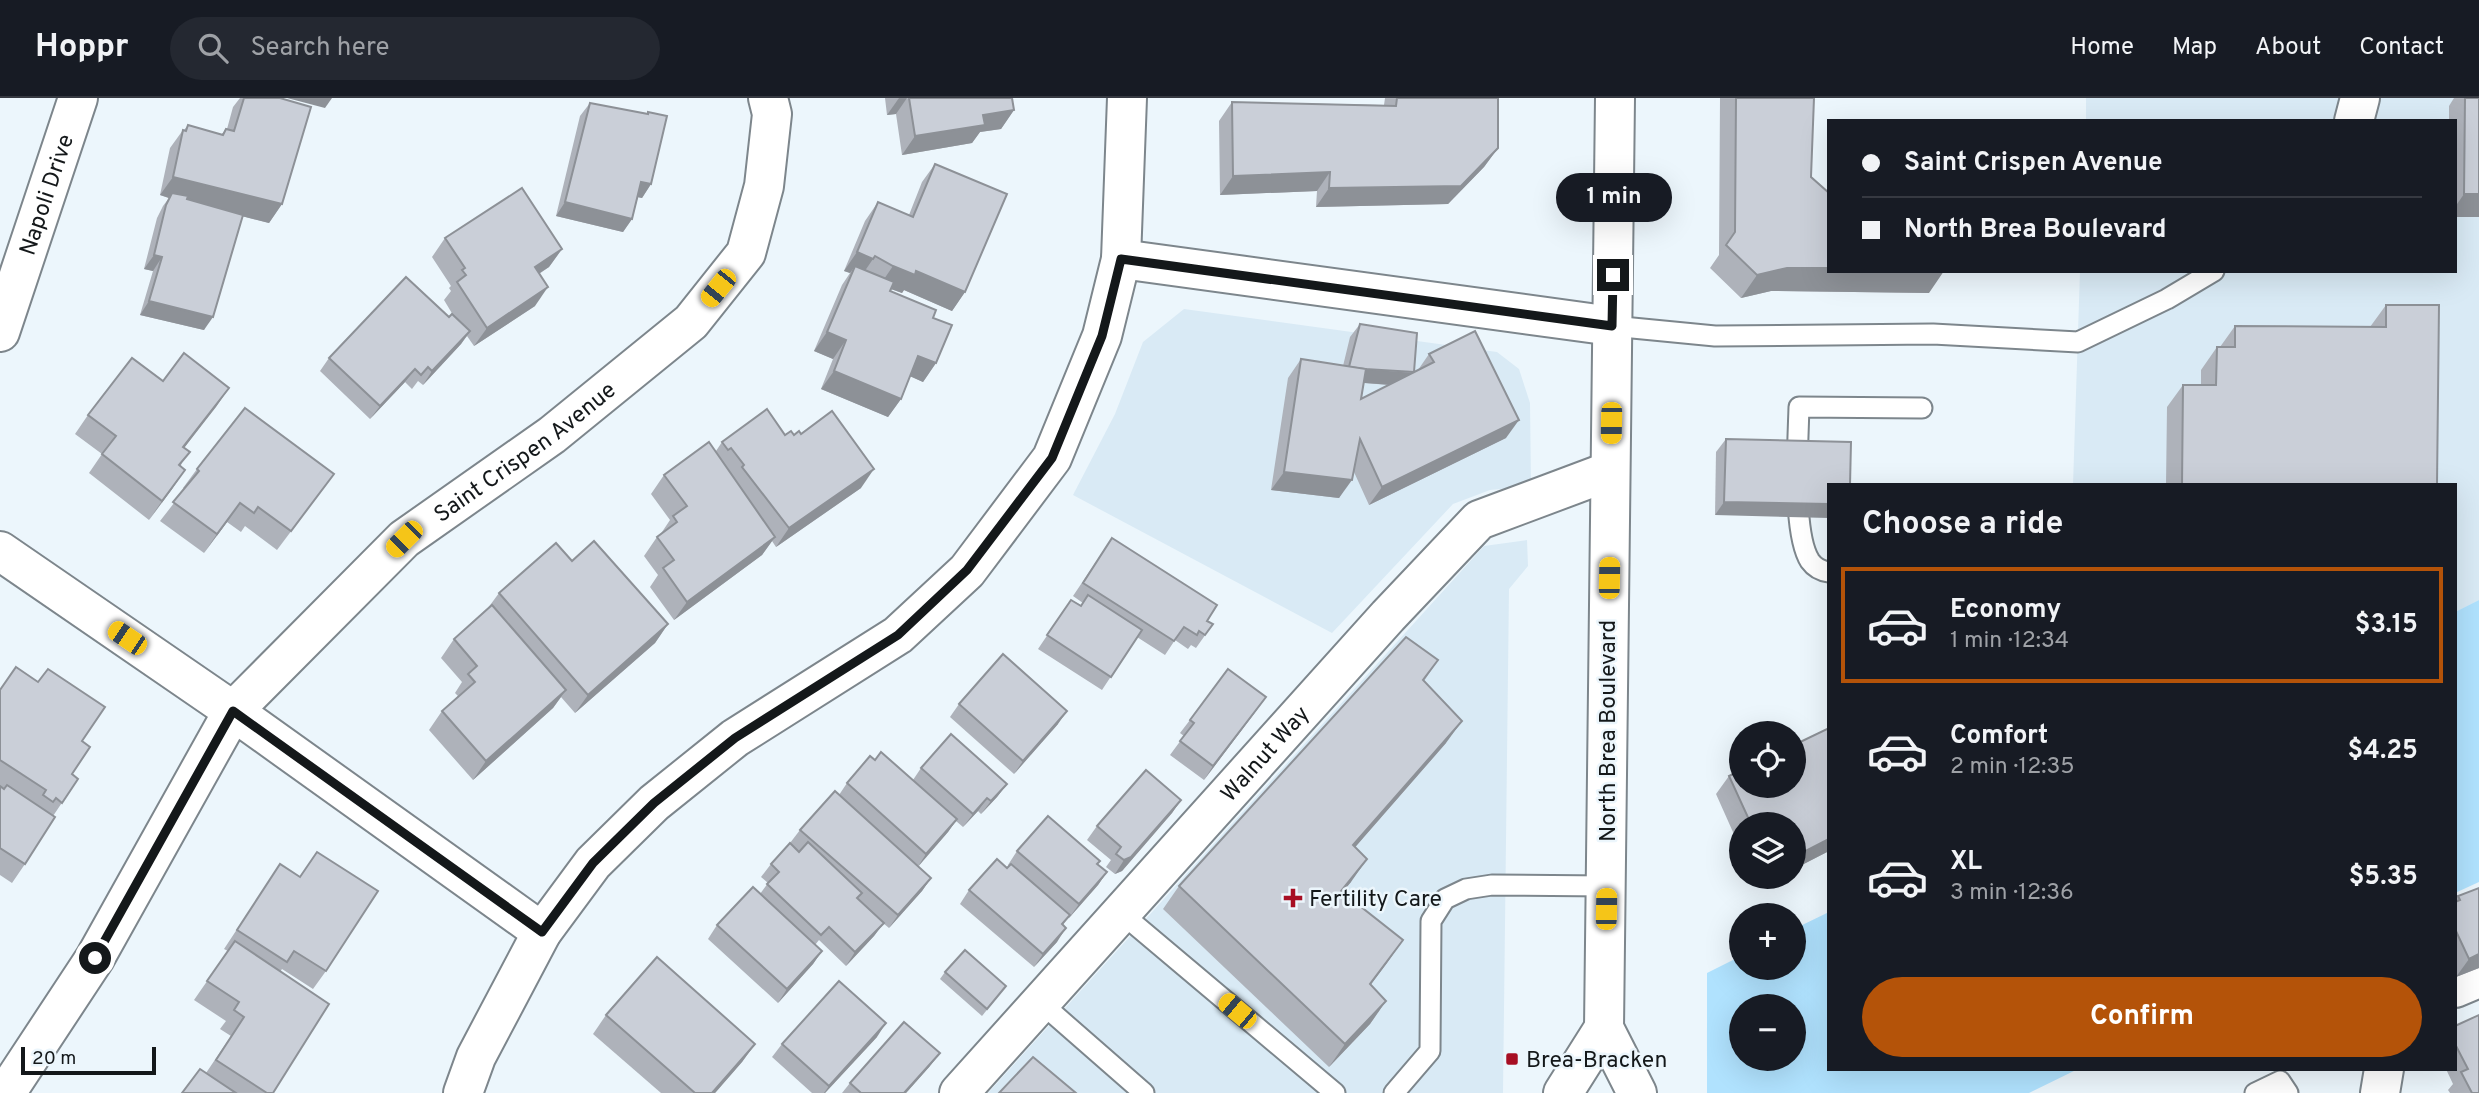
<!DOCTYPE html>
<meta charset="utf-8">
<style>
:root{--surface:#171b24;--page:#242831;--text:#f1f3f6;--muted:#9ea1a6;--line:#363941;--accent:#b45309}
body{margin:0;font-family:Overpass,sans-serif;background:var(--page);color:var(--text);height:100vh;display:flex;flex-direction:column;font-size:26px;white-space:nowrap}
*{box-sizing:border-box;margin:0}
p{font-size:23px;color:var(--muted)}
.icon{flex:none;width:38px;height:38px;fill:none;stroke:currentColor;stroke-width:2;stroke-linecap:round;stroke-linejoin:round}
.map{position:relative;flex:1;overflow:hidden}
.panel{position:absolute;left:1827px;top:385px;width:630px;height:588px;display:flex;flex-direction:column;background:var(--surface);border-radius:0px;box-shadow:0 7px 28px #0002}
.panel>*{flex:none}
.guide{position:absolute;left:1827px;top:21px;width:630px;height:154px;border-radius:0px;box-shadow:0 7px 28px #0002;display:grid;align-content:center;height:154px;padding:0 35px;background:var(--surface)}
.buttons{position:absolute;left:1729px;top:623px;display:grid;gap:14px}
.buttons a{display:grid;place-items:center;width:77px;height:77px;border-radius:50%;background:var(--surface);box-shadow:0 7px 28px #0002;font-size:35px}
.scale{position:absolute;left:21px;bottom:18px;width:135px;box-sizing:border-box;padding-left:7px;border:4px solid #14181a;border-top:0;font-size:19px;line-height:24px;white-space:nowrap;color:#14181a;-webkit-text-stroke:5px #ecf6fc;paint-order:stroke}
.end{position:absolute;width:32px;height:32px;margin:-16px;border:9px solid #14181a;background:#fff;box-shadow:0 0 0 4px #fff}
.from{border-radius:50%}
.bubble{position:absolute;height:49px;border-radius:24px;background:var(--surface);box-shadow:0 7px 28px #0002;font-size:23px;font-weight:700;line-height:49px;text-align:center}
.car{position:absolute;width:21px;height:42px;margin:-21px -10px;border-radius:9px;box-shadow:0 0 5px 2px #0007;background:linear-gradient(#f5c518 24%,#345 0 40%,#f5c518 0 76%,#345 0 86%,#f5c518 0)}
.guide b{display:flex;align-items:center;gap:24px;height:66px;font-size:26px}
.guide b+b{border-top:2px solid var(--line)}
.guide i{width:18px;height:18px;background:var(--text)}
ul{padding:0;list-style:none}
li{display:flex;align-items:center;gap:21px;height:116px;margin:0 14px 10px;padding:0 21px;border:4px solid transparent;border-radius:0px}
li div{flex:1}
li b{display:block;font-size:26px}
li em{font-style:normal;font-weight:700}
li.on{border-color:var(--accent)}
li>.icon{width:63px;height:63px;stroke-width:1.5}
h2{padding:0 35px;font-size:32px;line-height:84px}
.button{display:flex;gap:14px;margin-top:auto;padding:14px 35px}
.button a{flex:1;height:80px;border-radius:42px;background:var(--accent);color:#fff;font-size:28px;font-weight:700;line-height:80px;text-align:center}
header{display:flex;align-items:center;gap:42px;box-sizing:border-box;height:98px;padding:0 35px;background:var(--surface);border-bottom:2px solid var(--line)}
header strong{font-size:33px}
nav{display:flex;gap:38px;margin-inline-start:auto;font-size:24px}
.search{width:490px;height:63px;background:var(--page);display:flex;align-items:center;gap:18px;box-sizing:border-box;padding:0 24px;border-radius:38px;color:var(--muted);font-size:26px}
.map>svg:first-child{display:block}
.built{fill:#d9eaf5}
.green{fill:#b0e2fe;fill-rule:evenodd}
.lines{fill:none;stroke-linecap:round;stroke-linejoin:round}
.service-casing{stroke:#7d868c;stroke-width:23}
.minor-casing{stroke:#7d868c;stroke-width:42}
.secondary-casing{stroke:#7d868c;stroke-width:42}
.service{stroke:#fff;stroke-width:19}
.minor{stroke:#fff;stroke-width:38}
.secondary{stroke:#fff;stroke-width:38}
.wall{fill:#aeb2ba;fill-rule:evenodd}
.shaded-wall{fill:#8d9197}
.building{fill:#cacfd8;stroke:#8d9197;stroke-width:2}
.route{stroke:#14181a;stroke-width:9}
.poi-dot{fill:#a70e23;stroke:#ecf6fc;stroke-width:2.5}
.labels{text-anchor:middle;stroke-width:5;stroke-linejoin:round;paint-order:stroke}
.street-label{font-size:23px;fill:#14181a;stroke:#ecf6fc}
.poi-label{font-size:23px;fill:#14181a;stroke:#ecf6fc;text-anchor:start}
</style>
<header>
<strong>Hoppr</strong>
<div class="search"><svg class="icon" aria-label="search" viewBox="0 0 24 24"><circle cx="10" cy="10" r="6"/><path d="M15 15l6 6"/></svg>Search here</div>
<nav><a>Home</a><a>Map</a><a>About</a><a>Contact</a></nav>
</header>
<div class="map">
<svg width="2479" height="995" viewBox="0 0 2479 995">
<rect width="100%" height="100%" fill="#ecf6fc"/>
<!-- built -->
<g class="built">
<polygon points="2086,0 2479,0 2479,502 2455,514 2455,387 2073,387 2080,173 2455,173 2455,23 2086,23"/>
<polygon points="1184,211 1497,254 1519,271 1530,305 1531,388 1490,392 1453,406 1332,535 1073,397 1115,316 1143,244"/>
<polygon points="1527,442 1528,468 1509,491 1503,995 988,995 1484,448"/>
</g>
<!-- green -->
<g class="green">
<polygon points="2479,502 2479,784 2455,795 2455,514"/>
<path d="M1829,814V971H2078L2029,995H1707V875L1741,858V870H1794V831ZM1741,908H1794V961H1741Z"/>
</g>
<g class="lines">
<defs>
<g id="service">
<polyline points="1612,228 1715,238 1933,236 2078,244 2167,201 2214,173"/>
<path d="M1829,474C1821,473 1815,470 1810,463C1792,435 1798,345 1799,309L1922,310"/>
<polyline points="1120,814 1335,995"/>
<polyline points="1040,904 1144,995"/>
<polyline points="1394,995 1430,953 1431,823 1445,801 1466,791 1492,787 1607,788"/>
<polyline points="2255,995 2280,983 2288,995"/>
</g>
<g id="minor">
<polyline points="2354,23 2360,0"/>
<polyline points="1121,161 1612,228"/>
<path id="s1" d="M0,234L78,0"/>
<polyline points="0,453 233,613 542,834"/>
<polyline points="2455,890 2479,880"/>
<path id="s2" d="M6,995L95,860L233,613L404,441L552,337L691,224L746,155L764,88L772,16L768,0"/>
<polyline points="463,995 476,959 542,834 593,765 654,705 735,640 898,537 967,473 1052,360 1102,238 1121,161 1127,0"/>
<path id="s3" d="M959,995L1388,518L1479,422L1610,373"/>
<polyline points="2380,995 2384,971"/>
</g>
<g id="secondary">
<polyline points="1615,0 1604,930 1637,995"/>
<polyline points="1563,995 1604,930"/>
</g>
</defs>
<!-- service casing -->
<use href="#service" class="service-casing"/>
<!-- minor casing -->
<use href="#minor" class="minor-casing"/>
<!-- secondary casing -->
<use href="#secondary" class="secondary-casing"/>
<!-- service -->
<use href="#service" class="service"/>
<!-- minor -->
<use href="#minor" class="minor"/>
<!-- secondary -->
<use href="#secondary" class="secondary"/>
</g>
<!-- wall -->
<g class="wall">
<polygon points="240,0 280,0 282,106 269,125 242,118 204,232 140,217 153,173 144,171 157,120 163,108 169,100 160,97 170,50 183,32 184,32 188,27 221,37 226,31 227,31 233,9"/>
<polygon points="885,0 1012,0 1014,12 1001,31 980,34 972,45 902,57 896,16 887,17"/>
<polygon points="1385,0 1498,0 1498,50 1484,69 1448,106 1316,109 1317,93 1220,97 1219,23 1232,4 1384,7"/>
<polygon points="1720,0 1814,0 1811,79 1929,195 1771,193 1741,200 1710,170 1719,157"/>
<polygon points="2454,0 2479,0 2479,119 2455,119 2455,23 2449,23 2449,8"/>
<polygon points="590,5 647,16 648,14 651,86 642,100 638,99 632,121 623,134 556,118 580,18"/>
<polygon points="935,66 965,194 952,213 904,192 902,195 891,191 890,193 933,220 936,265 923,284 910,278 901,301 888,319 821,291 833,261 814,253 842,187 850,175 844,173 865,123 878,104 909,117 922,84"/>
<polygon points="445,140 562,151 549,169 539,176 535,208 474,248 467,238 461,246 423,287 418,283 412,291 405,284 370,321 320,273 329,260 453,217 444,202 451,193 449,190 451,188 432,159"/>
<polygon points="2386,207 2437,387 2166,387 2167,309 2183,287 2201,287 2201,272 2217,249 2220,249 2235,228 2370,229"/>
<path d="M1360,226L1414,274L1418,272L1429,256L1506,340L1369,407L1354,374L1339,400L1271,392L1288,280L1301,261L1343,268L1350,239ZM1364,285L1389,287L1361,301Z"/>
<polygon points="163,283 229,290 184,350 181,368 172,391 149,422 89,375 102,356 75,336 88,317"/>
<polygon points="801,336 861,390 776,449 772,443 762,457 674,522 650,489 658,477 644,458 657,439 660,437 670,422 651,396 664,377 716,353 722,344 785,337"/>
<polygon points="1726,341 1851,344 1715,417 1716,354"/>
<polygon points="197,371 334,376 277,452 245,428 241,434 227,424 204,455 160,423 185,391 183,390"/>
<polygon points="1112,440 1207,523 1213,526 1196,550 1191,547 1188,551 1175,542 1165,557 1137,539 1102,592 1038,551 1071,502 1081,507 1083,505 1073,498"/>
<polygon points="572,463 668,526 655,545 575,615 561,599 553,610 473,682 429,632 442,613 458,598 455,595 462,584 441,560 454,541 488,510 499,495"/>
<polygon points="1438,562 1424,583 1446,645 1355,749 1351,784 1342,794 1403,842 1370,887 1386,903 1370,926 1329,969 1163,811 1179,788"/>
<polygon points="0,591 82,643 72,676 78,681 53,718 25,766 12,785 0,777"/>
<polygon points="959,606 1058,626 1014,676 950,619"/>
<polygon points="1256,613 1204,682 1170,657 1184,638 1180,635 1190,622"/>
<polygon points="1829,630 1829,753 1794,771 1794,726 1741,726 1741,752 1716,696 1729,678"/>
<polygon points="875,662 913,682 921,670 1007,686 997,699 981,716 978,713 963,729 956,723 948,734 918,768 931,780 922,793 889,830 883,825 874,838 846,868 819,842 815,847 822,853 813,866 778,905 708,841 717,827 760,796 768,785 761,779 771,766 790,745 800,732 839,697 847,685"/>
<polygon points="1181,702 1172,715 1122,773 1115,776 1106,769 1111,762 1087,742 1097,728"/>
<polygon points="1017,753 1098,767 1107,774 1098,787 1069,820 1068,819 1063,827 1057,844 1034,869 960,806 969,792 1007,770 1009,768 1008,767"/>
<polygon points="280,766 326,873 313,891 282,871 280,874 273,995 182,995 206,975 231,938 220,931 226,923 194,902 228,853 224,851"/>
<polygon points="1753,779 1778,779 1757,789"/>
<polygon points="2479,790 2479,870 2456,879 2455,802 2458,798"/>
<polygon points="945,874 1006,888 982,918 940,881"/>
<polygon points="606,917 755,946 742,964 715,995 661,995 593,936"/>
<polygon points="2455,928 2479,995 2450,995 2448,992 2453,986 2446,971 2455,971"/>
<polygon points="877,939 825,995 812,995 772,959 782,946"/>
<polygon points="930,968 906,995 842,995 850,985"/>
</g>
<!-- shaded-wall -->
<g class="shaded-wall">
<polygon points="287,0 332,0 325,10"/>
<polygon points="899,0 907,0 896,16 887,17"/>
<polygon points="1014,12 1001,31 980,34 972,45 902,57 915,38 983,17"/>
<polygon points="1498,50 1484,69 1448,106 1316,109 1329,90"/>
<polygon points="1330,74 1317,93 1220,97 1233,78"/>
<polygon points="173,79 282,106 269,125 170,100 172,95 169,100 160,97"/>
<polygon points="641,84 651,86 642,100 632,98"/>
<polygon points="2464,96 2479,96 2479,119 2455,119 2455,109"/>
<polygon points="565,104 632,121 623,134 556,118"/>
<polygon points="562,151 549,169 521,187 535,169"/>
<polygon points="857,154 873,161 860,180 855,168 850,175 844,173"/>
<polygon points="154,157 162,159 153,173 144,171"/>
<polygon points="893,168 916,173 965,194 952,213 904,192 902,195 880,187"/>
<polygon points="1787,170 1829,170 1829,173 1944,173 1929,195 1771,193 1741,200 1757,177"/>
<polygon points="548,189 535,208 474,248 487,230"/>
<polygon points="149,203 213,219 204,232 140,217"/>
<polygon points="470,233 461,246 423,287 432,273"/>
<polygon points="827,234 846,242 833,261 814,253"/>
<polygon points="918,258 936,265 923,284 905,276"/>
<polygon points="1349,270 1414,275 1405,288 1339,283"/>
<polygon points="415,271 405,284 370,321 380,308"/>
<polygon points="834,273 901,301 888,319 821,291"/>
<polygon points="229,290 216,309 170,368 183,349"/>
<polygon points="1519,322 1506,340 1369,407 1382,389"/>
<polygon points="874,371 861,390 776,449 789,430"/>
<polygon points="185,372 172,391 149,422 162,403"/>
<polygon points="1284,374 1352,382 1339,400 1271,392"/>
<polygon points="1724,404 1829,406 1829,420 1715,417"/>
<polygon points="240,405 227,424 204,455 217,436"/>
<polygon points="775,439 762,457 674,522 687,504"/>
<polygon points="668,526 655,545 575,615 588,597"/>
<polygon points="566,592 553,610 473,682 486,663"/>
<polygon points="1266,599 1256,613 1204,682 1213,668"/>
<polygon points="1067,613 1058,626 1014,676 1023,663"/>
<polygon points="1462,623 1446,645 1337,770 1353,747"/>
<polygon points="1007,686 997,699 981,716 991,703"/>
<polygon points="987,700 978,713 963,729 973,716"/>
<polygon points="1181,702 1172,715 1122,773 1115,776 1124,762"/>
<polygon points="957,721 948,734 917,770 926,756"/>
<polygon points="1829,741 1829,753 1794,771 1794,759"/>
<polygon points="1367,761 1351,784 1325,815 1341,793"/>
<polygon points="1107,774 1098,787 1069,820 1079,806"/>
<polygon points="1764,779 1778,779 1757,789"/>
<polygon points="931,780 922,793 889,830 898,817"/>
<polygon points="884,825 874,838 846,868 855,854"/>
<polygon points="1066,830 1057,844 1034,869 1043,856"/>
<polygon points="1403,842 1387,865 1354,909 1370,886"/>
<polygon points="822,853 813,866 778,905 787,891"/>
<polygon points="2479,856 2479,870 2456,879 2469,861"/>
<polygon points="1386,903 1370,926 1329,969 1345,946"/>
<polygon points="886,925 877,939 825,995 824,995 829,988"/>
<polygon points="755,946 742,964 715,995 712,995"/>
<polygon points="940,955 930,968 906,995 904,995"/>
</g>
<!-- building -->
<g class="building">
<polygon points="244,0 280,0 311,9 282,106 173,79 183,32 186,33 188,27 223,37 226,31 234,33"/>
<polygon points="909,0 1012,0 1014,12 983,17 985,27 915,38"/>
<polygon points="1397,0 1498,0 1498,50 1461,88 1329,90 1330,74 1233,78 1232,4 1396,8"/>
<polygon points="1736,0 1814,0 1811,79 1829,95 1829,170 1787,170 1757,177 1726,147 1735,134"/>
<polygon points="2465,0 2479,0 2479,96 2464,96"/>
<polygon points="590,5 648,16 648,14 667,18 651,86 641,84 632,121 565,104"/>
<polygon points="935,66 1007,96 965,194 916,173 915,177 893,168 875,158 873,161 857,154 878,104 913,119"/>
<polygon points="522,90 562,151 535,169 548,189 487,230 457,184 466,177 462,172 465,170 445,140"/>
<polygon points="172,95 188,98 187,101 243,117 213,219 149,203 162,159 154,157 166,107"/>
<polygon points="855,168 894,184 890,193 936,212 933,220 952,227 936,265 918,258 901,301 834,273 846,242 827,234"/>
<polygon points="406,179 449,219 452,216 470,233 432,273 428,269 421,277 415,271 380,308 329,260"/>
<polygon points="2386,207 2439,207 2437,387 2182,387 2183,287 2216,287 2217,249 2235,249 2235,228 2386,229"/>
<polygon points="1360,226 1417,235 1414,274 1365,271 1349,269"/>
<polygon points="1475,233 1519,322 1382,389 1360,341 1352,382 1284,374 1301,261 1366,271 1361,301 1434,264 1429,256"/>
<polygon points="184,255 229,290 183,349 190,354 179,367 185,372 162,403 102,356 116,338 88,317 132,260 163,283"/>
<polygon points="245,310 334,376 291,433 258,409 254,415 240,405 217,436 173,404 199,373 197,371"/>
<polygon points="767,311 785,337 791,333 794,337 799,333 801,336 832,313 874,371 789,430 742,369 744,367 731,350 728,352 722,344"/>
<polygon points="1726,341 1851,344 1850,387 1829,387 1829,406 1724,404"/>
<polygon points="709,344 775,439 687,504 663,470 674,462 657,439 677,424 673,418 687,408 664,377"/>
<polygon points="1112,440 1217,507 1207,523 1213,526 1205,537 1199,533 1197,537 1184,529 1174,543 1083,485"/>
<polygon points="594,443 668,526 588,597 499,495 556,445 572,463"/>
<polygon points="1088,497 1142,532 1111,579 1047,537 1071,502 1081,508"/>
<polygon points="492,507 566,592 486,663 442,613 475,584 468,576 477,568 454,541"/>
<polygon points="1406,539 1438,562 1423,582 1462,623 1353,747 1367,761 1341,793 1403,842 1370,886 1386,903 1345,946 1179,788"/>
<polygon points="1003,556 1067,613 1023,663 959,606"/>
<polygon points="16,569 38,584 48,571 105,609 82,643 90,649 72,676 78,681 62,705 56,700 53,704 43,697 46,692 0,662 0,592"/>
<polygon points="1228,571 1266,599 1213,668 1180,643 1194,625 1190,622"/>
<polygon points="1829,630 1829,741 1794,759 1794,726 1751,726 1729,678 1741,672 1741,688 1794,688 1794,647"/>
<polygon points="951,636 1007,686 991,703 987,700 973,716 921,670"/>
<polygon points="881,654 957,721 926,756 847,685 870,658 875,662"/>
<polygon points="1146,672 1181,702 1131,759 1124,762 1116,756 1121,749 1097,728"/>
<polygon points="7,687 55,719 25,766 0,750 0,688 4,691"/>
<polygon points="835,693 931,780 898,817 800,732"/>
<polygon points="1048,718 1100,763 1097,766 1107,774 1079,806 1017,753"/>
<polygon points="808,744 862,795 857,800 884,825 855,854 829,829 821,837 767,786 779,774 771,766 790,745 799,754"/>
<polygon points="317,754 378,793 326,873 294,853 287,864 237,832 280,766 300,779"/>
<polygon points="997,761 1007,770 1011,766 1070,817 1062,826 1066,830 1043,856 969,792"/>
<polygon points="753,789 822,853 787,891 717,827"/>
<polygon points="2479,790 2479,856 2469,861 2455,831 2455,804 2460,802 2458,798"/>
<polygon points="235,843 329,906 273,995 267,995 216,962 244,919 234,912 239,904 207,883"/>
<polygon points="965,852 1006,888 987,911 945,874"/>
<polygon points="657,859 755,946 712,995 695,995 606,917"/>
<polygon points="839,883 886,925 829,988 782,946"/>
<polygon points="2479,917 2479,995 2472,995 2461,974 2468,971 2455,946 2455,928"/>
<polygon points="904,924 940,955 904,995 861,995 850,985"/>
<polygon points="1033,959 1076,995 999,995"/>
<polygon points="200,971 236,995 182,995"/>
</g>
<g class="lines">
<!-- route -->
<polyline class="route" points="95,860 233,613 542,834 593,765 654,705 735,640 898,537 967,472 1052,360 1102,238 1121,161 1612,228 1613,177"/>
</g>
<!-- markers -->
<g class="poi-dot">
<path d="M1289.5 789.5h7v7h7v7h-7v7h-7v-7h-7v-7h7z"/>
<rect x="1505" y="954" width="14" height="14" rx="3.5"/>
</g>
<g class="labels">
<!-- street labels -->
<g class="street-label">
<text dy="8" stroke="none"><textPath href="#s1" startOffset="145">Napoli Drive</textPath></text>
<text dy="8" stroke="none"><textPath href="#s2" startOffset="836">Saint Crispen Avenue</textPath></text>
<text transform="translate(1607 633) rotate(-90)" y="8">North Brea Boulevard</text>
<text dy="8" stroke="none"><textPath href="#s3" startOffset="457">Walnut Way</textPath></text>
</g>
<!-- poi labels -->
<g class="poi-label">
<text x="1309" y="808">Fertility Care</text>
<text x="1526" y="969">Brea-Bracken</text>
</g>
</g>
</svg>
<div class="buttons">
<a><svg class="icon" aria-label="locate" viewBox="0 0 24 24"><circle cx="12" cy="12" r="6"/><path d="M12 2v4M12 18v4M2 12h4M18 12h4"/></svg></a>
<a><svg class="icon" aria-label="layers" viewBox="0 0 24 24"><path d="M12 4l9 5-9 5-9-5zM3 14l9 5 9-5"/></svg></a>
<a>+</a>
<a>−</a>
</div>
<div class="scale">20 m</div>
<i class="end from" style="left:95px;top:860px"></i>
<i class="end" style="left:1613px;top:177px"></i>
<div class="bubble" style="left:1556px;top:75px;width:116px">1 min</div>
<i class="car" style="left:718px;top:190px;rotate:219deg"></i>
<i class="car" style="left:1611px;top:325px;rotate:181deg"></i>
<i class="car" style="left:404px;top:441px;rotate:225deg"></i>
<i class="car" style="left:1609px;top:480px;rotate:1deg"></i>
<i class="car" style="left:127px;top:540px;rotate:304deg"></i>
<i class="car" style="left:1606px;top:811px;rotate:1deg"></i>
<i class="car" style="left:1237px;top:913px;rotate:310deg"></i>
<div class="guide">
<b><i class="from"></i>Saint Crispen Avenue</b>
<b><i></i>North Brea Boulevard</b>
</div>
<section class="panel">
<h2>Choose a ride</h2>
<ul>
<li class="on"><svg class="icon" aria-label="car" viewBox="0 0 24 24"><path d="M5 17H2v-5l4-1 3-4h7l3 4 3 1v5h-3M9 17h6M6 11h13"/><circle cx="7" cy="17" r="2"/><circle cx="17" cy="17" r="2"/></svg><div><b>Economy</b><p>1 min · 12:34</p></div><em>$3.15</em></li>
<li><svg class="icon" aria-label="car" viewBox="0 0 24 24"><path d="M5 17H2v-5l4-1 3-4h7l3 4 3 1v5h-3M9 17h6M6 11h13"/><circle cx="7" cy="17" r="2"/><circle cx="17" cy="17" r="2"/></svg><div><b>Comfort</b><p>2 min · 12:35</p></div><em>$4.25</em></li>
<li><svg class="icon" aria-label="car" viewBox="0 0 24 24"><path d="M5 17H2v-5l4-1 3-4h7l3 4 3 1v5h-3M9 17h6M6 11h13"/><circle cx="7" cy="17" r="2"/><circle cx="17" cy="17" r="2"/></svg><div><b>XL</b><p>3 min · 12:36</p></div><em>$5.35</em></li>
</ul>
<div class="button"><a>Confirm</a></div>
</section>
</div>
